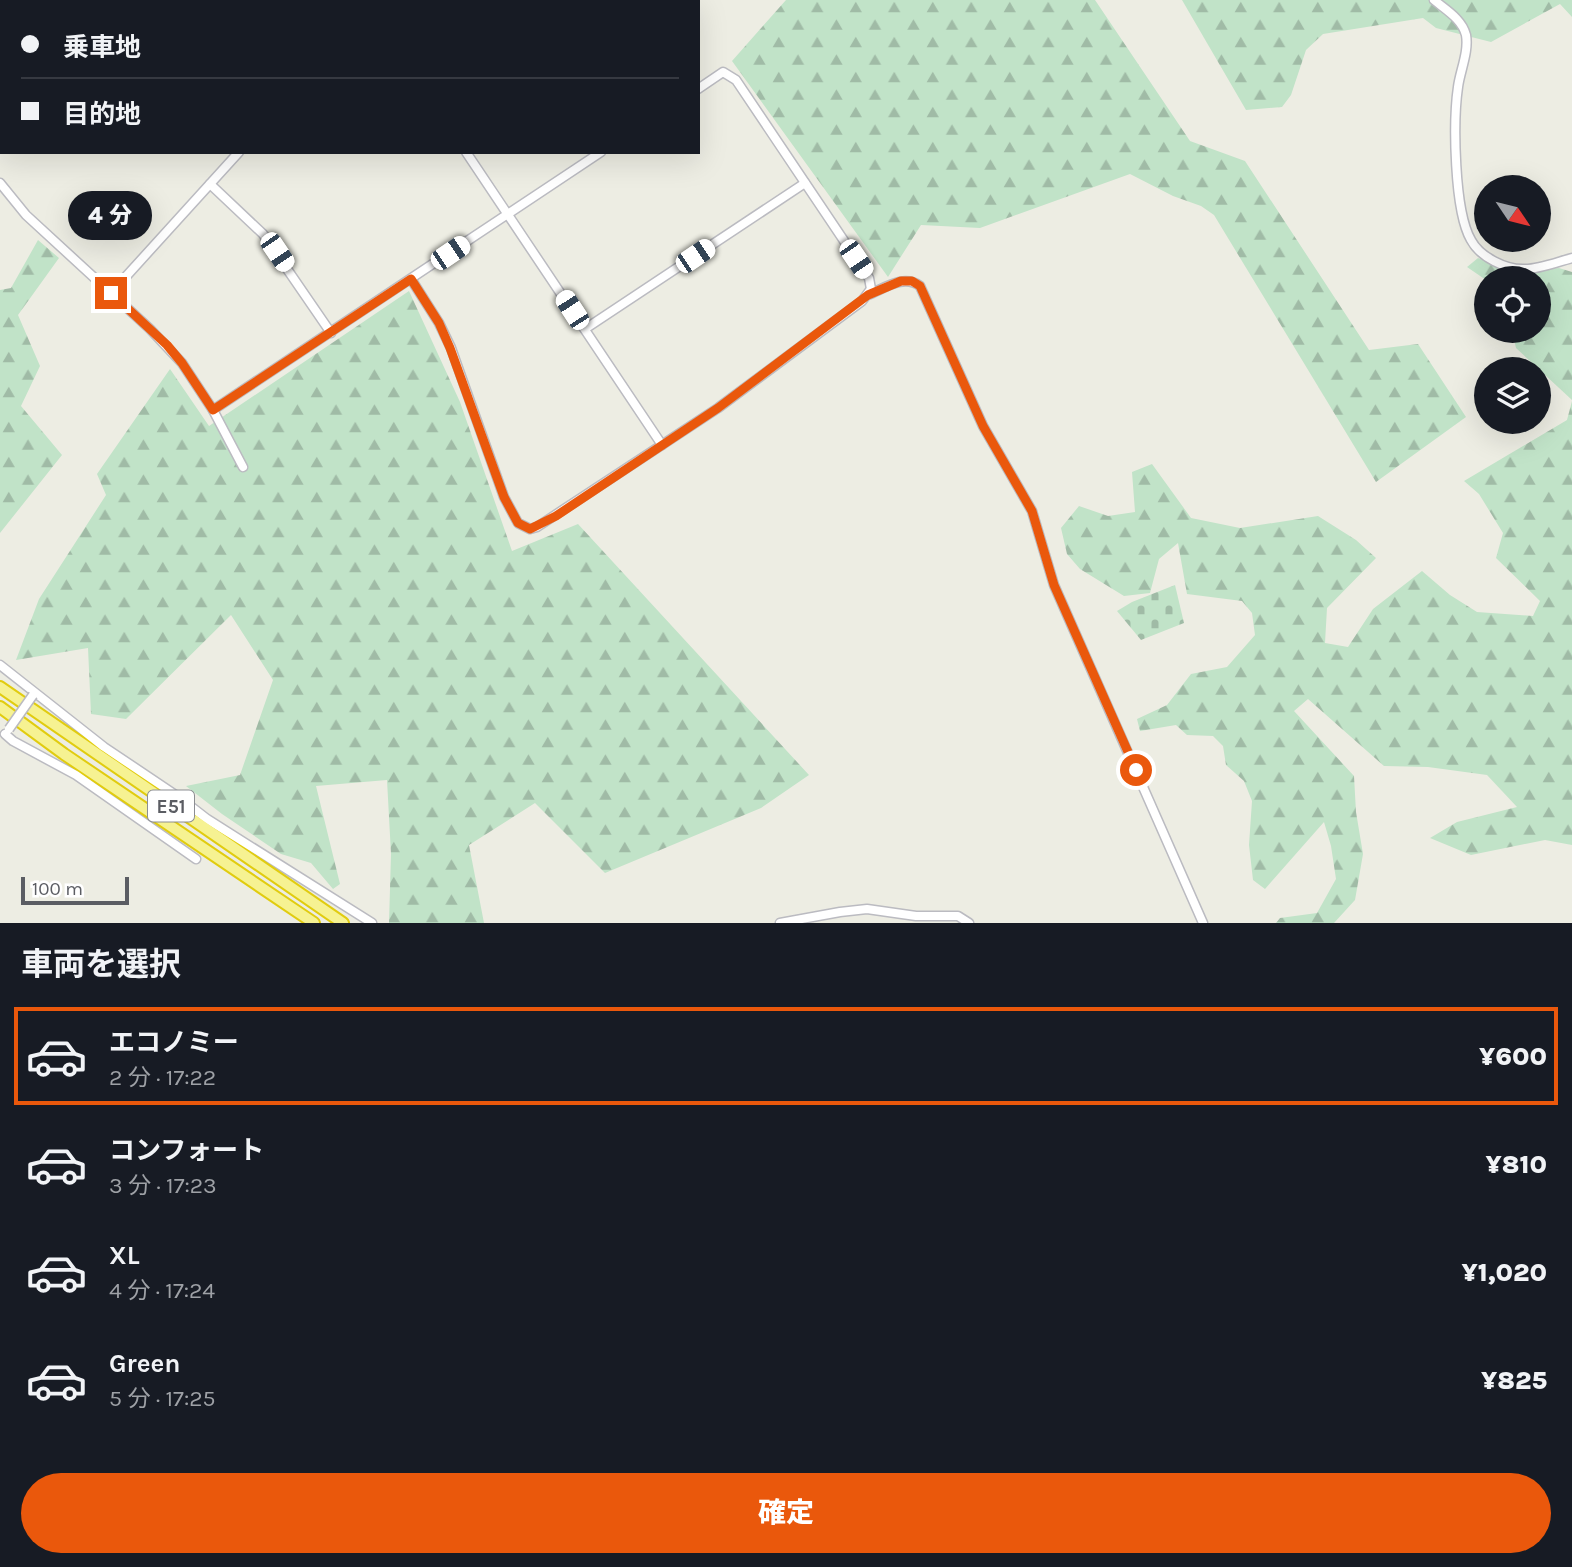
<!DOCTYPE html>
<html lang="ja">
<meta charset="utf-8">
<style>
:root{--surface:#171b24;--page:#20242c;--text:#f1f3f6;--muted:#9ea1a6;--line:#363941;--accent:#ea580c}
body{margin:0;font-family:Karla,"Noto Sans JP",sans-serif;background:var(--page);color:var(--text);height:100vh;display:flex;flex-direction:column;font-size:26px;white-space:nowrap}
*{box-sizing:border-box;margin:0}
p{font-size:23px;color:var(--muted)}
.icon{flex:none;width:38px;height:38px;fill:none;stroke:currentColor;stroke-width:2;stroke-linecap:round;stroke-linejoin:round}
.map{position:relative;height:923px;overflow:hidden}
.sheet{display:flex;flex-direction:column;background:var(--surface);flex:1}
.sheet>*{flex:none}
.banner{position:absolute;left:0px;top:0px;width:700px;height:154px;box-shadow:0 7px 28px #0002;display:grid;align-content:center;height:154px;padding:0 21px;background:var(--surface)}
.needle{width:46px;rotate:125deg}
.buttons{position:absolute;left:1474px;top:175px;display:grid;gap:14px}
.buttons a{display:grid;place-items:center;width:77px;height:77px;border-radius:50%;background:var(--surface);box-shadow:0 7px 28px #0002;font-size:35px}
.scale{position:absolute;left:21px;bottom:18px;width:108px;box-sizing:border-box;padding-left:7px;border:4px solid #5b5d63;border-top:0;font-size:19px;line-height:24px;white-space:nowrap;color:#5b5d63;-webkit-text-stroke:5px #fff;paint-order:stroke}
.end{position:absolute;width:32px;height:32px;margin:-16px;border:9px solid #ea580c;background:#fff;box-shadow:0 0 0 4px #fff}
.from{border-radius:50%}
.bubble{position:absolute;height:49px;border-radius:24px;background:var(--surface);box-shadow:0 7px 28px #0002;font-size:23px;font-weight:800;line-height:49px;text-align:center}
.car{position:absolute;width:21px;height:42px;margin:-21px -10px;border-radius:9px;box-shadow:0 0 5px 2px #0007;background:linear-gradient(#fff 24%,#345 0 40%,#fff 0 76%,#345 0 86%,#fff 0)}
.banner b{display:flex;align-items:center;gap:24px;height:66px;font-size:26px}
.banner b+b{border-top:2px solid var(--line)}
.banner i{width:18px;height:18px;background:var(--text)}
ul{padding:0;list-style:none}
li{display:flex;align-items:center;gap:21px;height:98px;margin:0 14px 10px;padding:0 7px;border:4px solid transparent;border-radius:0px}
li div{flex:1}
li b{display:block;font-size:26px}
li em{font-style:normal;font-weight:800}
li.active{border-color:var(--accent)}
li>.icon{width:63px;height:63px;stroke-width:1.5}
h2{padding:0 21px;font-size:32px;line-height:84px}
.button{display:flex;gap:14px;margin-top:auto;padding:14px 21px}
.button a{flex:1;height:80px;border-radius:42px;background:var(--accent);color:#fff;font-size:28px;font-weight:800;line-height:80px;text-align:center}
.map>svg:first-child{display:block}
.forest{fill:url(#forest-firs)}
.cemetery{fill:url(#cemetery-stones)}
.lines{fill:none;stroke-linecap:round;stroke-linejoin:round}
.minor-casing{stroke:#bbbbc1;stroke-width:11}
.highway-casing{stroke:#e1cc0f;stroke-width:14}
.minor{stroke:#fff;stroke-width:8}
.highway{stroke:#f6f292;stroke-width:10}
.minor-bridge-casing{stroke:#bbbbc1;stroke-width:11;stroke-linecap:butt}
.minor-bridge{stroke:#fff;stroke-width:8}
.route{stroke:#ea580c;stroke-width:9}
.labels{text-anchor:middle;stroke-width:5;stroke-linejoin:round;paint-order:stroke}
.shield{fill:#fff;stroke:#8c8e92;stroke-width:2}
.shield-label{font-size:19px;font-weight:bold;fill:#5b5d63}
</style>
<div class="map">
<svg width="1572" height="923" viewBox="0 0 1572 923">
<defs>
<pattern id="forest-firs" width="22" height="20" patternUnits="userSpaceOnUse" patternTransform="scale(1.75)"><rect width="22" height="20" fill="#c1e3c8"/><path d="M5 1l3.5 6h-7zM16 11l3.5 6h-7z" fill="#a0bba6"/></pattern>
<pattern id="cemetery-stones" width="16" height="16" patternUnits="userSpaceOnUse" patternTransform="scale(1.75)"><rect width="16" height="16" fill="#c1e3c8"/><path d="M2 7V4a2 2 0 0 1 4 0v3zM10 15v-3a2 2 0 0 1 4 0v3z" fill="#a0bba6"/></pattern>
</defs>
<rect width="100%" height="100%" fill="#edede3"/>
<!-- forest -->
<g class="forest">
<polygon points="786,0 1095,0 1190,141 1245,161 1369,350 1418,344 1466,417 1376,482 1214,215 1201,206 1173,196 1130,174 980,228 921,225 888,277 732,61"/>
<polygon points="1182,0 1572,0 1572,17 1560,4 1491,42 1436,28 1423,18 1323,34 1306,50 1291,95 1282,107 1246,110"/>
<polygon points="38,240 59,258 18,315 40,366 21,406 62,455 0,533 0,290 11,288"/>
<polygon points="1478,258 1513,272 1559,268 1572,272 1572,400 1516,348 1512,331 1538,331 1538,278 1486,280 1467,267"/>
<polygon points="409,291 460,402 512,551 578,524 809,775 761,808 605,873 535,803 469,845 484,923 389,923 391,854 387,780 316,786 340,884 333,889 311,863 281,854 222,814 186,786 240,775 273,680 231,615 126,719 91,714 88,648 16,660 39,599 106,495 97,474 170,369 209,426"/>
<polygon points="1572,401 1572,845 1545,840 1471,855 1430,838 1457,822 1517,807 1487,775 1428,767 1384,766 1308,699 1294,711 1354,776 1356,812 1363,854 1355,900 1334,923 1276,923 1280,918 1317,913 1336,879 1331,846 1324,822 1265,889 1253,880 1249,845 1252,801 1244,781 1226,765 1223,746 1213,736 1187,735 1176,725 1140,731 1137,719 1167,705 1191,674 1227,667 1255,635 1252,613 1242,601 1187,594 1178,543 1159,559 1150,593 1124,596 1080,569 1067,554 1061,528 1079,506 1108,516 1135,512 1132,472 1152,464 1191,518 1240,528 1318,516 1356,540 1376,558 1327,608 1325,643 1348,647 1373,609 1422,571 1450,595 1477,612 1533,616 1540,601 1496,558 1503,533 1479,494 1464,481 1567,420"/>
</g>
<!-- cemetery -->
<polygon class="cemetery" points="1175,585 1184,623 1141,640 1117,611 1132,602"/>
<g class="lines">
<defs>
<g id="minor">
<polyline points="392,0 393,2"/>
<polyline points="561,0 562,2"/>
<path d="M1434,0C1446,10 1462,19 1466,35C1469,52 1460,71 1458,87C1453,121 1454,211 1471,240C1480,257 1506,270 1525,269C1540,269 1557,262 1572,258"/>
<polyline points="126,2 128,0"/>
<polyline points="0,90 2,90"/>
<polyline points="466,152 662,445"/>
<polyline points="0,183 26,215 150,329 182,363 213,410 243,467"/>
<polyline points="210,184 263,234 331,333"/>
<polyline points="411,279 439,323 451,348 504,497 518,523 530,529 537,527 718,408 862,301 871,289 869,278 736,80 723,72 698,89"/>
<polyline points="111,293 239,152"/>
<path d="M868,295C885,288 904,274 920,286L983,426L1032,511L1054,585L1203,923"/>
<polyline points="585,329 805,183"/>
<polyline points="213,410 601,152"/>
<polyline points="0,665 104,747 180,798 207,819 372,923"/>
<polyline points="5,734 13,741 76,775 196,859"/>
<polyline points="780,923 840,912 867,909 916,916 958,916 969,923"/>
</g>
<g id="highway">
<polyline points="0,687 343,923"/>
<polyline points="0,707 64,754 314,923"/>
</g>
</defs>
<!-- minor casing -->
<use href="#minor" class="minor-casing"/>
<!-- highway casing -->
<use href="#highway" class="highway-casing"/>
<!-- minor -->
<use href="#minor" class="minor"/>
<!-- highway -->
<use href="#highway" class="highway"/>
<defs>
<polyline id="minor-bridge" points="9,729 33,695"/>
</defs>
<!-- minor-bridge casing -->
<use href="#minor-bridge" class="minor-bridge-casing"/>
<!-- minor-bridge -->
<use href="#minor-bridge" class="minor-bridge"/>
</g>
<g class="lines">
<!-- route -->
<polyline class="route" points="111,293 167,345 182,363 213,410 411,279 439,323 450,348 504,497 518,523 530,529 556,516 718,408 868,295 901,281 912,281 920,286 983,426 1032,511 1054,585 1136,770"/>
</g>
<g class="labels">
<!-- shield labels -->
<rect class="shield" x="148" y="790.5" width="46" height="31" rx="5"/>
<g class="shield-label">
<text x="171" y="813">E51</text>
</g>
</g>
</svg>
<div class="buttons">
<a><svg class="needle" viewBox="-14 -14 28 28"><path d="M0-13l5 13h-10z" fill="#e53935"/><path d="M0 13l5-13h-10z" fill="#9ea1a6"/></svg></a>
<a><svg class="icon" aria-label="locate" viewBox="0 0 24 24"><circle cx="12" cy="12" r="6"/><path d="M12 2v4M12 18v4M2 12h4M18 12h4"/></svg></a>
<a><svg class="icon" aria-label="layers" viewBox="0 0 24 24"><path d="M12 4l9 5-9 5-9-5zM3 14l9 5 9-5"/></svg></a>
</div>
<div class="scale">100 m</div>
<i class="end from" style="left:1136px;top:770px"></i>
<i class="end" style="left:111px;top:293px"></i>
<div class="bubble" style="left:68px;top:191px;width:84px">4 分</div>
<i class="car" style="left:277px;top:252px;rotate:146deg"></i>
<i class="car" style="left:450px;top:253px;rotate:56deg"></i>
<i class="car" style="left:695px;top:256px;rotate:56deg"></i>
<i class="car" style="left:856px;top:259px;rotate:146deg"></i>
<i class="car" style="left:572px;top:310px;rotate:327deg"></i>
<div class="banner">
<b><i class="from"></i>乗車地</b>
<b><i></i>目的地</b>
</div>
</div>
<section class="sheet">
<h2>車両を選択</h2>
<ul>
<li class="active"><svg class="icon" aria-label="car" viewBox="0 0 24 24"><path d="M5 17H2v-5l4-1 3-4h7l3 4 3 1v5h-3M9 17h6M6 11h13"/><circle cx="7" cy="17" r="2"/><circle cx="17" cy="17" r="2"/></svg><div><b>エコノミー</b><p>2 分 · 17:22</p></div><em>¥600</em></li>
<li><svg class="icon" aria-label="car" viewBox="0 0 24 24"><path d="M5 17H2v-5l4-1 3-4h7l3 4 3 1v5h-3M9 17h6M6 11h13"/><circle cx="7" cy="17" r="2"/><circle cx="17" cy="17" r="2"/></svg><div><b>コンフォート</b><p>3 分 · 17:23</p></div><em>¥810</em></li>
<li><svg class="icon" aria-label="car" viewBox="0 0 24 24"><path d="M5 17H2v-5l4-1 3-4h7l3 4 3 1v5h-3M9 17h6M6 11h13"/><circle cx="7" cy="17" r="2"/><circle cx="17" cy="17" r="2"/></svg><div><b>XL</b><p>4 分 · 17:24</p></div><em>¥1,020</em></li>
<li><svg class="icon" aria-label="car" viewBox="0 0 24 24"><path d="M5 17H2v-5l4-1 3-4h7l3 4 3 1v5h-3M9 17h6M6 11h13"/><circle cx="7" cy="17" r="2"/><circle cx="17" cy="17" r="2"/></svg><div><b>Green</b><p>5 分 · 17:25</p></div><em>¥825</em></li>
</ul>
<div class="button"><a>確定</a></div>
</section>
